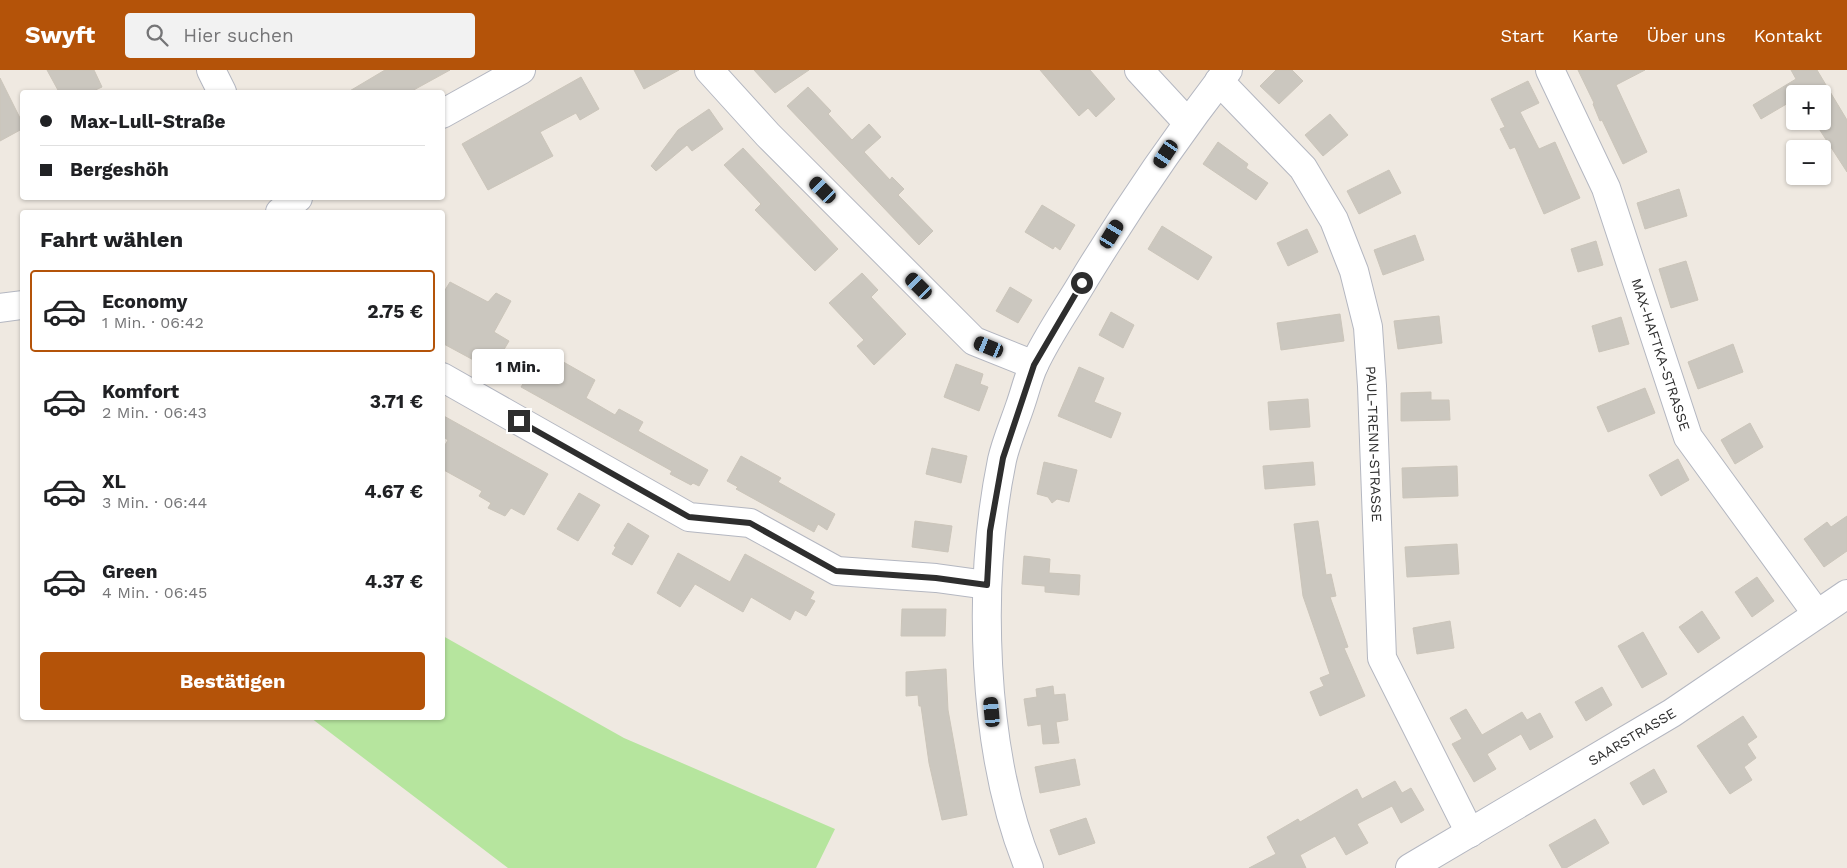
<!DOCTYPE html>
<html lang="de">
<meta charset="utf-8">
<style>
:root{--surface:#fff;--page:#f2f2f2;--text:#202124;--muted:#757577;--line:#e0e0e0;--accent:#b45309}
body{margin:0;font-family:"Work Sans",sans-serif;background:var(--page);color:var(--text);height:100vh;display:flex;flex-direction:column;font-size:19px;white-space:nowrap}
*{box-sizing:border-box;margin:0}
p{font-size:16px;color:var(--muted)}
.icon{flex:none;width:28px;height:28px;fill:none;stroke:currentColor;stroke-width:2;stroke-linecap:round;stroke-linejoin:round}
.map{position:relative;flex:1;overflow:hidden}
.side{position:absolute;left:20px;top:140px;width:425px;height:510px;display:flex;flex-direction:column;background:var(--surface);border-radius:5px;box-shadow:0 1px 4px #0004}
.side>*{flex:none}
.hud{position:absolute;left:20px;top:20px;width:425px;height:110px;border-radius:5px;box-shadow:0 1px 4px #0004;display:grid;align-content:center;height:110px;padding:0 20px;background:var(--surface)}
.buttons{position:absolute;left:1786px;top:15px;display:grid;gap:10px}
.buttons a{display:grid;place-items:center;width:45px;height:45px;border-radius:5px;background:var(--surface);box-shadow:0 1px 4px #0004;font-size:25px}
.end{position:absolute;width:22px;height:22px;margin:-11px;border:6px solid #2e2e2e;background:#fff;box-shadow:0 0 0 2px #fff}
.from{border-radius:50%}
.bubble{position:absolute;height:35px;border-radius:5px;background:var(--surface);box-shadow:0 1px 4px #0004;font-size:16px;font-weight:700;line-height:35px;text-align:center}
.car{position:absolute;width:15px;height:30px;margin:-15px -8px;border-radius:6px;box-shadow:0 0 4px 1px #0007;background:linear-gradient(#222 24%,#8ab4d8 0 40%,#222 0 76%,#8ab4d8 0 86%,#222 0)}
.hud b{display:flex;align-items:center;gap:18px;height:48px;font-size:19px}
.hud b+b{border-top:1px solid var(--line)}
.hud i{width:12px;height:12px;background:var(--text)}
ul{padding:0;list-style:none}
li{display:flex;align-items:center;gap:15px;height:82px;margin:0 10px 8px;padding:0 10px;border:2px solid transparent;border-radius:5px}
li div{flex:1}
li b{display:block;font-size:19px}
li em{font-style:normal;font-weight:700}
li.on{border-color:var(--accent)}
li>.icon{width:45px;height:45px;stroke-width:1.5}
h2{padding:0 20px;font-size:22px;line-height:60px}
.cta{display:flex;gap:10px;margin-top:auto;padding:10px 20px}
.cta a{flex:1;height:58px;border-radius:5px;background:var(--accent);color:#fff;font-size:20px;font-weight:700;line-height:58px;text-align:center}
header{display:flex;align-items:center;gap:30px;box-sizing:border-box;height:70px;padding:0 25px;background:var(--accent);color:#fff}
header strong{font-size:24px}
nav{display:flex;gap:28px;margin-inline-start:auto;font-size:18px}
.search{width:350px;height:45px;background:var(--page);display:flex;align-items:center;gap:12px;box-sizing:border-box;padding:0 18px;border-radius:5px;color:var(--muted);font-size:19px}
.map>svg:first-child{display:block}
.green{fill:#b6e59e}
.building{fill:#cbc7bf;stroke:#cbc5ba}
.lines{fill:none;stroke-linecap:round;stroke-linejoin:round}
.minor-casing{stroke:#b4b7c1;stroke-width:30}
.minor{stroke:#fff;stroke-width:28}
.route{stroke:#2e2e2e;stroke-width:6}
.labels{text-anchor:middle;stroke-width:5;stroke-linejoin:round;paint-order:stroke}
.street-label{font-size:14px;fill:#2e2e2e;stroke:#fff}
</style>
<header>
<strong>Swyft</strong>
<div class="search"><svg class="icon" aria-label="search" viewBox="0 0 24 24"><circle cx="10" cy="10" r="6"/><path d="M15 15l6 6"/></svg>Hier suchen</div>
<nav><a>Start</a><a>Karte</a><a>Über uns</a><a>Kontakt</a></nav>
</header>
<div class="map">
<svg width="1847" height="798" viewBox="0 0 1847 798">
<rect width="100%" height="100%" fill="#efe9e1"/>
<!-- green -->
<polygon class="green" points="443,566 624,668 835,759 816,798 508,798 311,648 442,648"/>
<!-- building -->
<g class="building">
<polygon points="47,0 94,0 102,17 91,22 59,22"/>
<polygon points="385,0 450,0 410,22 348,22"/>
<polygon points="634,0 679,0 644,19"/>
<polygon points="754,0 809,0 775,23"/>
<polygon points="1040,0 1090,0 1115,29 1096,47 1088,38 1079,46"/>
<polygon points="1276,0 1292,0 1303,11 1279,34 1260,16"/>
<polygon points="1578,0 1645,0 1616,15 1647,82 1623,94 1602,50 1600,51 1593,34 1594,33"/>
<polygon points="1791,0 1817,0 1847,50 1847,102 1814,51 1822,51 1822,24 1795,24 1795,29 1761,49 1753,35 1796,9"/>
<polygon points="581,7 599,39 580,50 576,43 540,62 553,86 488,120 462,74"/>
<polygon points="0,8 22,52 22,59 0,71"/>
<polygon points="1528,11 1539,33 1520,42 1539,79 1555,72 1580,128 1544,144 1515,77 1510,79 1500,59 1505,57 1491,29"/>
<polygon points="808,17 831,41 828,44 852,70 869,54 881,67 864,82 890,110 892,107 904,119 898,125 933,161 919,175 787,36"/>
<polygon points="709,39 723,59 692,81 687,75 656,101 651,96 678,60"/>
<polygon points="1330,44 1348,65 1323,86 1305,65"/>
<polygon points="1218,72 1248,94 1246,98 1268,113 1256,130 1203,94"/>
<polygon points="743,78 838,179 815,201 755,140 761,134 724,95"/>
<polygon points="1389,100 1401,123 1359,144 1347,121"/>
<polygon points="1679,119 1687,146 1645,159 1637,133"/>
<polygon points="1042,135 1075,155 1060,180 1055,176 1053,179 1025,162"/>
<polygon points="1162,156 1212,187 1198,210 1148,179"/>
<polygon points="1307,159 1318,182 1288,196 1277,173"/>
<polygon points="1415,165 1424,190 1383,205 1374,180"/>
<polygon points="1596,171 1603,195 1578,202 1571,179"/>
<polygon points="1686,191 1698,230 1671,238 1659,199"/>
<polygon points="862,203 878,220 871,227 906,264 874,295 857,276 864,270 829,233"/>
<polygon points="450,212 488,232 496,223 511,231 494,262 509,271 492,300 442,273 442,225"/>
<polygon points="1010,217 1032,230 1018,253 996,241"/>
<polygon points="1111,242 1134,255 1123,278 1099,265"/>
<polygon points="1340,244 1344,271 1281,280 1277,253"/>
<polygon points="1439,246 1442,273 1398,279 1394,251"/>
<polygon points="1621,247 1629,274 1599,282 1592,256"/>
<polygon points="1733,274 1743,302 1698,319 1688,292"/>
<polygon points="544,281 595,310 586,328 615,345 619,339 643,352 638,361 708,400 699,416 693,413 691,415 670,404 672,401 521,317"/>
<polygon points="956,294 983,304 980,314 988,317 979,341 944,327"/>
<polygon points="1079,297 1104,308 1094,332 1121,343 1111,368 1058,346"/>
<polygon points="1645,318 1655,343 1608,362 1597,337"/>
<polygon points="1431,322 1431,330 1449,330 1450,350 1401,351 1401,323"/>
<polygon points="1308,329 1310,357 1270,360 1268,332"/>
<polygon points="442,345 548,404 524,445 511,438 505,446 488,438 491,433 479,426 482,421 442,399 442,380 448,370 442,366"/>
<polygon points="1750,353 1763,377 1735,394 1721,370"/>
<polygon points="932,378 967,386 961,413 926,404"/>
<polygon points="741,386 781,408 778,412 835,444 827,460 818,454 814,462 736,419 738,417 727,411"/>
<polygon points="1678,389 1689,410 1661,426 1649,405"/>
<polygon points="1044,392 1077,400 1069,432 1057,429 1052,433 1048,427 1037,424"/>
<polygon points="1313,392 1315,415 1265,419 1263,396"/>
<polygon points="1457,396 1458,426 1403,428 1402,398"/>
<polygon points="579,423 600,435 578,471 557,459"/>
<polygon points="1847,446 1847,481 1824,497 1804,469 1827,452 1831,457"/>
<polygon points="915,451 952,456 948,482 912,477"/>
<polygon points="1318,451 1326,505 1331,504 1336,526 1330,527 1348,577 1344,578 1365,626 1320,646 1310,622 1324,616 1320,608 1330,604 1303,526 1294,454"/>
<polygon points="628,453 649,466 632,495 612,484 616,477 614,476"/>
<polygon points="1457,474 1459,504 1407,507 1405,477"/>
<polygon points="678,483 730,512 745,484 814,522 810,529 815,531 806,546 795,540 790,550 751,527 743,542 695,514 680,537 657,523"/>
<polygon points="1024,486 1050,489 1049,503 1080,505 1079,525 1045,522 1045,516 1022,514"/>
<polygon points="1757,507 1774,531 1752,547 1735,522"/>
<polygon points="902,539 946,539 945,566 901,566"/>
<polygon points="1702,541 1720,568 1698,583 1679,557"/>
<polygon points="1450,551 1454,578 1417,584 1413,558"/>
<polygon points="1643,562 1667,604 1642,618 1618,576"/>
<polygon points="946,599 948,640 967,745 942,750 929,693 921,636 919,636 918,625 906,626 906,602"/>
<polygon points="1053,616 1054,625 1065,624 1068,650 1056,652 1059,673 1043,674 1041,654 1028,656 1024,629 1037,627 1036,619"/>
<polygon points="1602,617 1612,635 1586,651 1575,632"/>
<polygon points="1466,639 1482,665 1522,642 1527,650 1540,643 1553,667 1530,680 1521,664 1487,684 1496,699 1474,712 1452,674 1462,669 1450,648"/>
<polygon points="1743,646 1757,667 1747,674 1756,688 1744,697 1752,710 1730,724 1697,676"/>
<polygon points="1075,689 1080,715 1040,723 1035,697"/>
<polygon points="1654,699 1667,722 1643,735 1630,713"/>
<polygon points="1395,711 1402,723 1411,718 1424,740 1401,753 1392,736 1357,754 1368,773 1346,785 1335,766 1300,785 1306,798 1249,798 1276,784 1267,767 1298,749 1300,752 1357,719 1362,729"/>
<polygon points="1086,748 1095,773 1059,785 1050,760"/>
<polygon points="1595,749 1609,773 1566,798 1562,798 1549,775"/>
</g>
<g class="lines">
<defs>
<g id="minor">
<polyline points="211,0 222,22"/>
<polyline points="709,0 768,65 974,271 1034,295"/>
<polyline points="1139,0 1187,52"/>
<path id="s1" d="M1550,0L1606,118L1688,367L1817,544"/>
<path id="s2" d="M1219,11L1303,98L1334,150L1354,201L1368,257L1372,316L1382,588L1470,763"/>
<polyline points="442,44 521,0"/>
<polyline points="280,142 298,128"/>
<polyline points="0,238 22,235"/>
<polyline points="442,307 689,447 750,453 837,501 936,508 987,515"/>
<path d="M1029,798C981,681 977,512 1002,390C1006,372 1014,354 1020,336C1025,322 1028,308 1034,295C1048,265 1068,237 1085,208C1129,136 1176,67 1228,0"/>
<path id="s3" d="M1410,798L1672,643L1847,524"/>
</g>
</defs>
<!-- minor casing -->
<use href="#minor" class="minor-casing"/>
<!-- minor -->
<use href="#minor" class="minor"/>
</g>
<g class="lines">
<!-- route -->
<polyline class="route" points="519,351 689,447 750,453 836,501 936,508 987,515 990,461 1003,388 1034,295 1082,213"/>
</g>
<g class="labels">
<!-- street labels -->
<g class="street-label">
<text dy="5" stroke="none"><textPath href="#s1" startOffset="306">MAX-HAFTKA-STRASSE</textPath></text>
<text dy="5" stroke="none"><textPath href="#s2" startOffset="411">PAUL-TRENN-STRASSE</textPath></text>
<text dy="5" stroke="none"><textPath href="#s3" startOffset="258">SAARSTRASSE</textPath></text>
</g>
</g>
</svg>
<div class="buttons">
<a>+</a>
<a>−</a>
</div>
<i class="end from" style="left:1082px;top:213px"></i>
<i class="end" style="left:519px;top:351px"></i>
<div class="bubble" style="left:472px;top:279px;width:92px">1 Min.</div>
<i class="car" style="left:1166px;top:84px;rotate:214deg"></i>
<i class="car" style="left:823px;top:120px;rotate:315deg"></i>
<i class="car" style="left:1112px;top:164px;rotate:31deg"></i>
<i class="car" style="left:919px;top:216px;rotate:315deg"></i>
<i class="car" style="left:989px;top:277px;rotate:292deg"></i>
<i class="car" style="left:992px;top:642px;rotate:355deg"></i>
<div class="hud">
<b><i class="from"></i>Max-Lull-Straße</b>
<b><i></i>Bergeshöh</b>
</div>
<section class="side">
<h2>Fahrt wählen</h2>
<ul>
<li class="on"><svg class="icon" aria-label="car" viewBox="0 0 24 24"><path d="M5 17H2v-5l4-1 3-4h7l3 4 3 1v5h-3M9 17h6M6 11h13"/><circle cx="7" cy="17" r="2"/><circle cx="17" cy="17" r="2"/></svg><div><b>Economy</b><p>1 Min. · 06:42</p></div><em>2.75 €</em></li>
<li><svg class="icon" aria-label="car" viewBox="0 0 24 24"><path d="M5 17H2v-5l4-1 3-4h7l3 4 3 1v5h-3M9 17h6M6 11h13"/><circle cx="7" cy="17" r="2"/><circle cx="17" cy="17" r="2"/></svg><div><b>Komfort</b><p>2 Min. · 06:43</p></div><em>3.71 €</em></li>
<li><svg class="icon" aria-label="car" viewBox="0 0 24 24"><path d="M5 17H2v-5l4-1 3-4h7l3 4 3 1v5h-3M9 17h6M6 11h13"/><circle cx="7" cy="17" r="2"/><circle cx="17" cy="17" r="2"/></svg><div><b>XL</b><p>3 Min. · 06:44</p></div><em>4.67 €</em></li>
<li><svg class="icon" aria-label="car" viewBox="0 0 24 24"><path d="M5 17H2v-5l4-1 3-4h7l3 4 3 1v5h-3M9 17h6M6 11h13"/><circle cx="7" cy="17" r="2"/><circle cx="17" cy="17" r="2"/></svg><div><b>Green</b><p>4 Min. · 06:45</p></div><em>4.37 €</em></li>
</ul>
<div class="cta"><a>Bestätigen</a></div>
</section>
</div>
